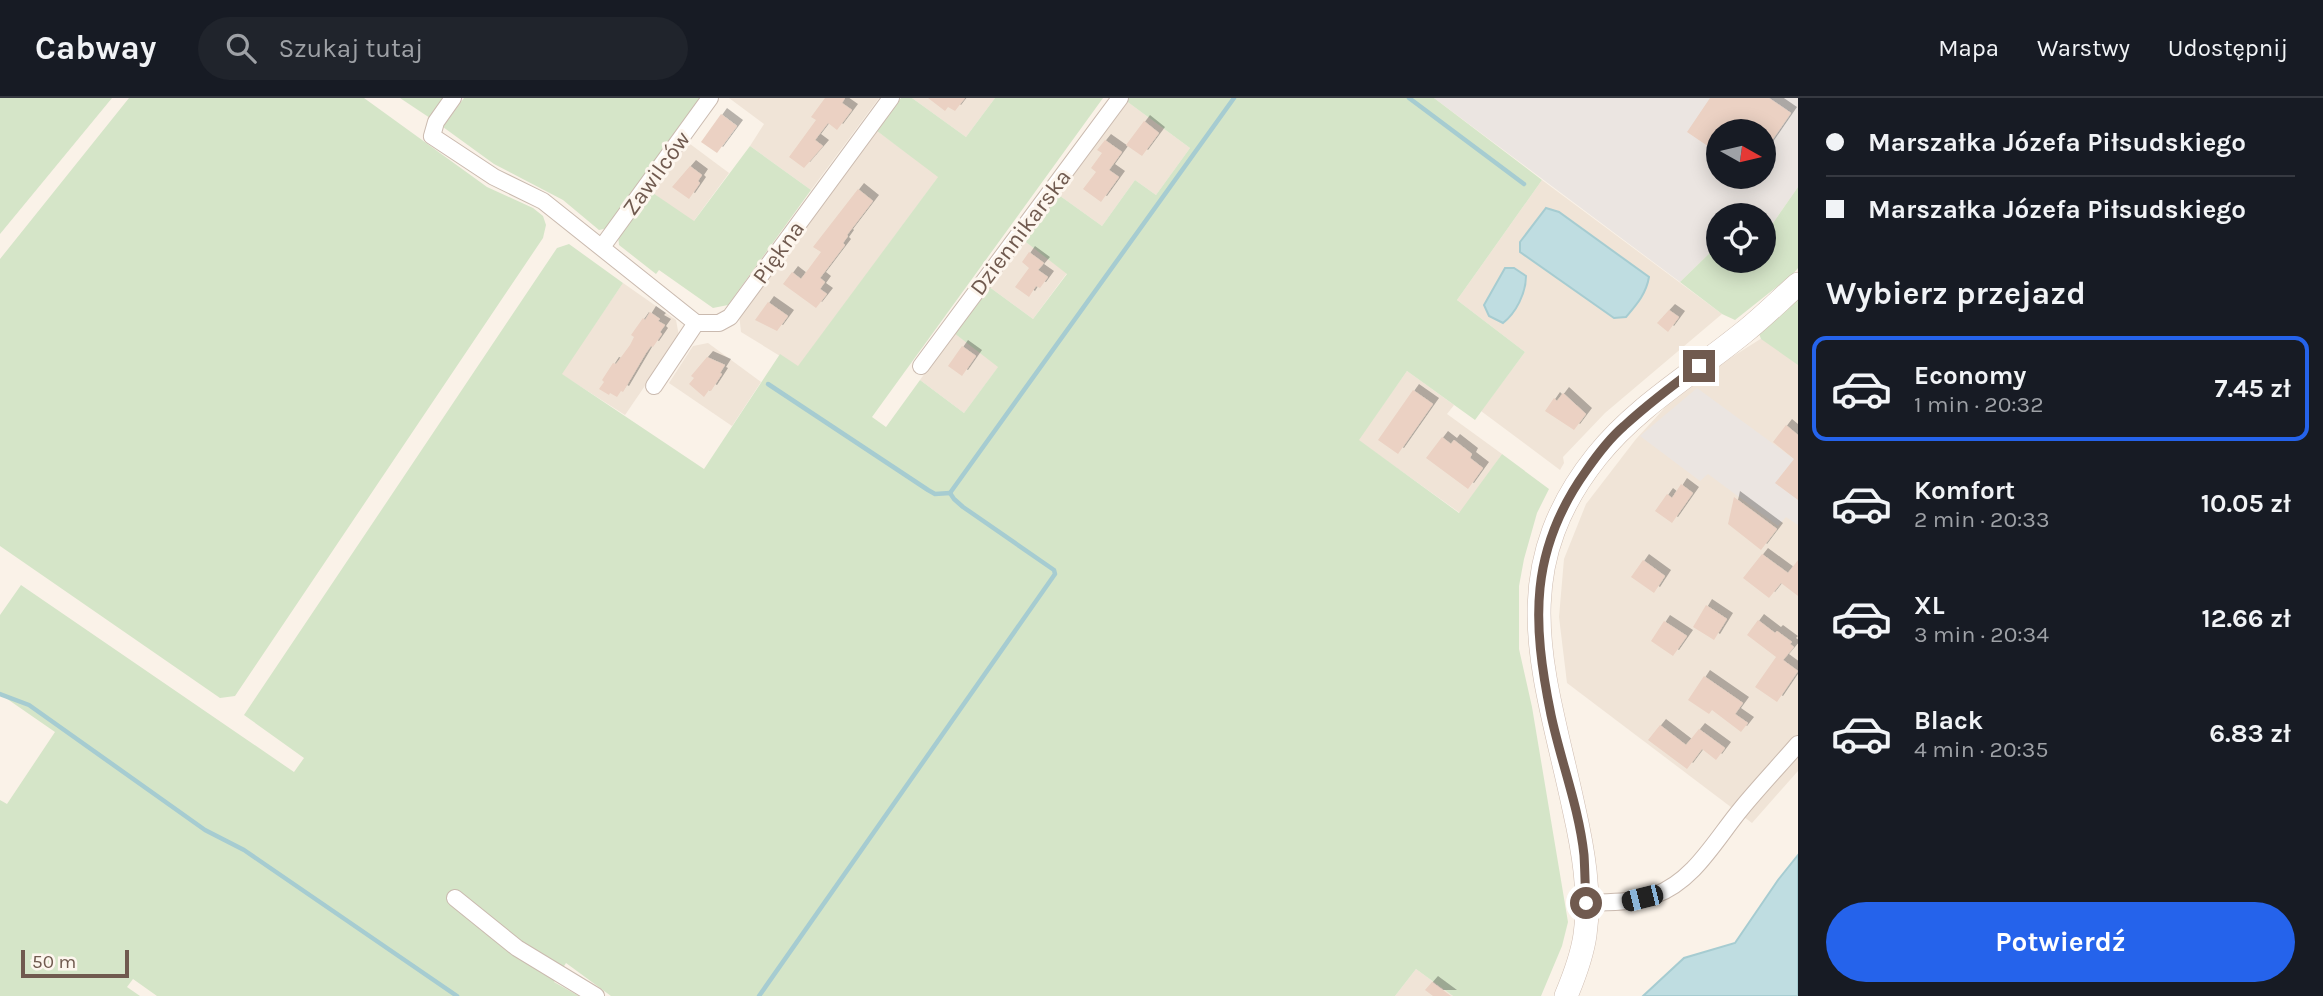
<!DOCTYPE html>
<html lang="pl">
<meta charset="utf-8">
<style>
:root{--surface:#171b24;--page:#20242c;--text:#f1f3f6;--muted:#9ea1a6;--line:#363941;--accent:#2563eb}
body{margin:0;font-family:Karla,sans-serif;background:var(--page);color:var(--text);height:100vh;display:flex;flex-direction:column;font-size:26px;white-space:nowrap}
*{box-sizing:border-box;margin:0}
p{font-size:23px;color:var(--muted)}
.icon{flex:none;width:38px;height:38px;fill:none;stroke:currentColor;stroke-width:2;stroke-linecap:round;stroke-linejoin:round}
.map{position:relative;flex:1;overflow:hidden}
.side{display:flex;flex-direction:column;background:var(--surface);width:525px}
.side>*{flex:none}
.hud{display:grid;align-content:center;height:154px;padding:0 28px;background:var(--surface)}
.needle{width:46px;rotate:98deg}
.controls{position:absolute;left:1706px;top:21px;display:grid;gap:14px}
.controls a{display:grid;place-items:center;width:70px;height:70px;border-radius:50%;background:var(--surface);box-shadow:0 4px 18px #0003;font-size:35px}
.scale{position:absolute;left:21px;bottom:18px;width:108px;box-sizing:border-box;padding-left:7px;border:4px solid #705a4f;border-top:0;font-size:19px;line-height:24px;white-space:nowrap;color:#705a4f;-webkit-text-stroke:5px #fdf6ee;paint-order:stroke}
.end{position:absolute;width:32px;height:32px;margin:-16px;border:9px solid #705a4f;background:#fff;box-shadow:0 0 0 4px #fff}
.from{border-radius:50%}
.car{position:absolute;width:21px;height:42px;margin:-21px -10px;border-radius:9px;box-shadow:0 0 5px 2px #0007;background:linear-gradient(#222 24%,#8ab4d8 0 40%,#222 0 76%,#8ab4d8 0 86%,#222 0)}
.hud b{display:flex;align-items:center;gap:24px;height:66px;font-size:26px}
.hud b+b{border-top:2px solid var(--line)}
.hud i{width:18px;height:18px;background:var(--text)}
ul{padding:0;list-style:none}
li{display:flex;align-items:center;gap:21px;height:105px;margin:0 14px 10px;padding:0 14px;border:4px solid transparent;border-radius:14px}
li div{flex:1}
li b{display:block;font-size:26px}
li em{font-style:normal;font-weight:700}
li.selected{border-color:var(--accent)}
li>.icon{width:63px;height:63px;stroke-width:1.5}
h2{padding:0 28px;font-size:32px;line-height:84px}
.button{display:flex;gap:14px;margin-top:auto;padding:14px 28px}
.button a{flex:1;height:80px;border-radius:42px;background:var(--accent);color:#fff;font-size:28px;font-weight:700;line-height:80px;text-align:center}
header{display:flex;align-items:center;gap:42px;box-sizing:border-box;height:98px;padding:0 35px;background:var(--surface);border-bottom:2px solid var(--line)}
header strong{font-size:33px}
nav{display:flex;gap:38px;margin-inline-start:auto;font-size:24px}
.search{width:490px;height:63px;background:var(--page);display:flex;align-items:center;gap:18px;box-sizing:border-box;padding:0 24px;border-radius:38px;color:var(--muted);font-size:26px}
main{display:flex;flex:1;min-height:0}
.map>svg:first-child{display:block}
.residential{fill:#f0e4d7}
.industrial{fill:#ebe5e1;fill-rule:evenodd}
.green{fill:#d5e5c8}
.water{fill:#bfdde1;stroke:#a6ccd1;stroke-width:2}
.lines{fill:none;stroke-linecap:round;stroke-linejoin:round}
.stream{stroke:#a6ccd1;stroke-width:4.5}
.building{fill:#ebd1c3;filter:url(#shadow)}
.street-casing{stroke:#cabaaf;stroke-width:18}
.secondary-casing{stroke:#cebcb0;stroke-width:24}
.street{stroke:#fff;stroke-width:16}
.secondary{stroke:#fff;stroke-width:23}
.route{stroke:#705a4f;stroke-width:9}
.labels{text-anchor:middle;stroke-width:6;stroke-linejoin:round;paint-order:stroke}
.street-label{font-size:23px;fill:#705a4f;stroke:#fdf6ee}
</style>
<header>
<strong>Cabway</strong>
<div class="search"><svg class="icon" aria-label="search" viewBox="0 0 24 24"><circle cx="10" cy="10" r="6"/><path d="M15 15l6 6"/></svg>Szukaj tutaj</div>
<nav><a>Mapa</a><a>Warstwy</a><a>Udostępnij</a></nav>
</header>
<main>
<div class="map">
<svg width="1798" height="898" viewBox="0 0 1798 898">
<defs>
<filter id="shadow"><feDropShadow dx="6" dy="-6" stdDeviation="0" flood-color="#0004"/></filter>
</defs>
<rect width="100%" height="100%" fill="#faf2e8"/>
<!-- residential -->
<g class="residential">
<polygon points="729,0 879,0 811,92 750,48 764,26"/>
<polygon points="912,0 995,0 966,39"/>
<polygon points="1125,2 1190,50 1156,97 1135,82 1102,128 1056,95"/>
<polygon points="877,33 939,78 798,269 741,234 739,216"/>
<polygon points="686,43 729,75 693,124 650,93"/>
<polygon points="1542,82 1722,216 1605,315 1563,359 1564,365 1560,372 1481,313 1525,254 1457,202"/>
<polygon points="1022,141 1067,175 1033,221 988,188"/>
<polygon points="623,185 676,222 679,238 625,317 561,276"/>
<polygon points="954,235 999,268 964,315 920,282"/>
<polygon points="1762,240 1798,265 1798,673 1752,725 1567,585 1559,519 1564,461 1586,406 1636,341 1683,290"/>
<polygon points="708,245 761,284 732,328 669,285 693,248"/>
<polygon points="1407,273 1454,307 1447,316 1502,356 1460,415 1358,342"/>
<polygon points="1416,871 1453,898 1395,898"/>
</g>
<!-- industrial -->
<g class="industrial">
<path d="M1434,0H1798V89L1764,138V117H1718V147L1680,184ZM1718,33H1764V79H1718Z"/>
<polygon points="1697,290 1798,364 1798,427 1786,419 1778,428 1708,376 1700,383 1640,338"/>
</g>
<!-- green -->
<g class="green">
<polygon points="0,0 112,0 0,136"/>
<polygon points="129,0 364,0 487,89 533,110 543,118 546,127 543,140 235,598 220,600 0,448 0,161"/>
<polygon points="400,0 443,0 430,20"/>
<polygon points="464,0 701,0 608,130 599,132 563,102 494,66 443,29"/>
<polygon points="901,0 912,0 966,39 995,0 1103,0 872,319 886,329 920,282 964,315 998,269 954,235 988,188 1033,221 1067,176 1022,141 1056,95 1102,128 1135,82 1156,97 1190,50 1125,2 1126,0 1434,0 1542,82 1457,202 1525,254 1475,322 1407,273 1359,342 1459,415 1502,356 1549,391 1537,415 1524,461 1519,488 1519,551 1532,609 1568,824 1562,848 1541,898 1453,898 1416,871 1395,898 611,898 566,865 554,884 579,898 157,898 133,881 127,889 140,898 0,898 0,702 7,706 55,634 0,596 0,517 21,487 294,674 304,660 244,617 557,150 569,146 623,185 562,276 704,371 780,256 798,268 938,79 877,33"/>
<polygon points="750,48 811,92 728,207 713,210 659,172 656,176 619,147 618,137 650,93 694,123"/>
<polygon points="1798,89 1798,170 1793,176 1735,222 1722,216 1680,184 1718,147 1718,163 1764,163 1764,138"/>
<polygon points="1798,197 1798,267 1761,241 1758,233"/>
</g>
<!-- water -->
<g class="water">
<path d="M1546,110L1559,114L1649,179C1646,196 1637,206 1626,219L1614,220L1520,154V144Z"/>
<path d="M1505,170H1514L1526,178C1526,195 1516,215 1503,225L1489,218L1484,207Z"/>
<polygon points="1798,757 1798,898 1643,898 1684,860 1735,845 1778,782"/>
</g>
<g class="lines">
<!-- stream -->
<g class="stream">
<polyline points="1409,0 1524,86"/>
<polyline points="768,286 928,392 935,396 950,395"/>
<polyline points="950,395 1234,0"/>
<polyline points="0,596 29,607 205,732 244,752 457,898"/>
<polyline points="759,898 1055,476 1054,472 963,409 954,401 950,395"/>
</g>
</g>
<!-- building -->
<g class="building">
<polygon points="825,0 845,0 842,5 852,12 837,32 828,25 815,42 823,48 804,70 789,59 816,22 811,19"/>
<polygon points="928,0 965,0 955,13 948,9 945,13"/>
<polygon points="1710,0 1769,0 1791,15 1764,54 1764,33 1718,33 1718,55 1687,34"/>
<polygon points="721,16 737,28 717,55 701,44"/>
<polygon points="1144,23 1159,35 1142,58 1126,47"/>
<polygon points="1105,42 1122,54 1109,72 1119,79 1101,104 1083,91 1096,74 1091,70 1102,55 1097,52"/>
<polygon points="690,68 702,77 698,83 700,85 689,101 672,89"/>
<polygon points="858,91 873,103 847,137 848,138 843,145 845,147 820,180 825,184 820,191 827,196 816,210 783,186 792,174 801,181 821,154 813,149"/>
<polygon points="1029,154 1044,165 1038,172 1048,179 1040,190 1036,188 1029,199 1015,189 1029,170 1022,164"/>
<polygon points="768,204 788,218 777,233 755,222"/>
<polygon points="1669,212 1679,219 1668,234 1657,225"/>
<polygon points="650,214 660,221 658,223 665,227 660,234 662,236 653,249 651,248 646,255 623,294 621,293 617,299 610,295 609,297 599,291 604,284 602,282 613,265 616,266 630,247 634,239 631,237 643,220 645,222"/>
<polygon points="962,248 976,258 962,278 948,268"/>
<polygon points="707,259 725,267 720,275 722,276 711,293 709,292 704,299 689,286 694,280 691,278"/>
<polygon points="1413,292 1433,306 1398,356 1378,342"/>
<polygon points="1563,295 1586,316 1574,332 1545,313 1554,300 1557,303"/>
<polygon points="1786,327 1798,337 1798,402 1775,385 1794,361 1773,344"/>
<polygon points="1442,339 1451,346 1454,342 1472,356 1470,360 1483,370 1468,391 1426,360"/>
<polygon points="1681,386 1693,395 1672,425 1655,413 1667,396 1672,400"/>
<polygon points="1734,399 1777,431 1761,452 1728,426"/>
<polygon points="1762,456 1788,475 1798,462 1798,498 1781,485 1769,500 1743,480"/>
<polygon points="1643,462 1665,478 1654,495 1631,479"/>
<polygon points="1706,507 1727,521 1714,542 1693,529"/>
<polygon points="1758,522 1775,535 1777,533 1792,544 1790,546 1794,549 1783,562 1798,573 1777,604 1755,589 1776,559 1747,537"/>
<polygon points="1664,523 1687,538 1673,558 1651,543"/>
<polygon points="1704,578 1743,605 1735,616 1748,625 1741,634 1712,612 1709,616 1688,602"/>
<polygon points="1660,627 1686,647 1699,631 1725,650 1716,662 1702,651 1687,671 1648,642"/>
<polygon points="1432,884 1451,898 1433,898 1425,892"/>
</g>
<g class="lines">
<defs>
<g id="street">
<polyline points="453,0 436,24 432,38 494,79 543,103 696,225"/>
<polyline points="602,149 710,0"/>
<polyline points="696,225 719,225 730,219 891,0"/>
<polyline points="921,268 1120,0"/>
<polyline points="654,288 696,225"/>
<polyline points="455,800 517,850 596,898"/>
<path d="M1586,805C1609,804 1632,805 1655,797C1694,783 1716,741 1741,711C1759,689 1779,668 1798,646"/>
</g>
<path id="secondary" d="M1566,898C1574,879 1582,858 1585,837C1591,796 1583,751 1574,711C1546,579 1502,477 1597,358C1637,308 1694,275 1743,235C1762,220 1780,202 1798,186"/>
</defs>
<!-- street casing -->
<use href="#street" class="street-casing"/>
<!-- secondary casing -->
<use href="#secondary" class="secondary-casing"/>
<!-- street -->
<use href="#street" class="street"/>
<!-- secondary -->
<use href="#secondary" class="secondary"/>
</g>
<g class="lines">
<!-- route -->
<path class="route" d="M1586,805C1585,789 1585,773 1584,757C1579,710 1561,664 1551,617C1532,524 1529,453 1586,373C1597,357 1609,341 1624,328C1647,307 1673,287 1699,268"/>
</g>
<g class="labels">
<!-- street labels -->
<g class="street-label">
<text transform="translate(656 75) rotate(-54)" y="8">Zawilców</text>
<text transform="translate(1020 134) rotate(-53)" y="8">Dziennikarska</text>
<text transform="translate(778 154) rotate(-54)" y="8">Piękna</text>
</g>
</g>
</svg>
<div class="controls">
<a><svg class="needle" viewBox="-14 -14 28 28"><path d="M0-13l5 13h-10z" fill="#e53935"/><path d="M0 13l5-13h-10z" fill="#9ea1a6"/></svg></a>
<a><svg class="icon" aria-label="locate" viewBox="0 0 24 24"><circle cx="12" cy="12" r="6"/><path d="M12 2v4M12 18v4M2 12h4M18 12h4"/></svg></a>
</div>
<div class="scale">50 m</div>
<i class="end from" style="left:1586px;top:805px"></i>
<i class="end" style="left:1699px;top:268px"></i>
<i class="car" style="left:1642px;top:800px;rotate:256deg"></i>
</div>
<section class="side">
<div class="hud">
<b><i class="from"></i>Marszałka Józefa Piłsudskiego</b>
<b><i></i>Marszałka Józefa Piłsudskiego</b>
</div>
<h2>Wybierz przejazd</h2>
<ul>
<li class="selected"><svg class="icon" aria-label="car" viewBox="0 0 24 24"><path d="M5 17H2v-5l4-1 3-4h7l3 4 3 1v5h-3M9 17h6M6 11h13"/><circle cx="7" cy="17" r="2"/><circle cx="17" cy="17" r="2"/></svg><div><b>Economy</b><p>1 min · 20:32</p></div><em>7.45 zł</em></li>
<li><svg class="icon" aria-label="car" viewBox="0 0 24 24"><path d="M5 17H2v-5l4-1 3-4h7l3 4 3 1v5h-3M9 17h6M6 11h13"/><circle cx="7" cy="17" r="2"/><circle cx="17" cy="17" r="2"/></svg><div><b>Komfort</b><p>2 min · 20:33</p></div><em>10.05 zł</em></li>
<li><svg class="icon" aria-label="car" viewBox="0 0 24 24"><path d="M5 17H2v-5l4-1 3-4h7l3 4 3 1v5h-3M9 17h6M6 11h13"/><circle cx="7" cy="17" r="2"/><circle cx="17" cy="17" r="2"/></svg><div><b>XL</b><p>3 min · 20:34</p></div><em>12.66 zł</em></li>
<li><svg class="icon" aria-label="car" viewBox="0 0 24 24"><path d="M5 17H2v-5l4-1 3-4h7l3 4 3 1v5h-3M9 17h6M6 11h13"/><circle cx="7" cy="17" r="2"/><circle cx="17" cy="17" r="2"/></svg><div><b>Black</b><p>4 min · 20:35</p></div><em>6.83 zł</em></li>
</ul>
<div class="button"><a>Potwierdź</a></div>
</section>
</main>
